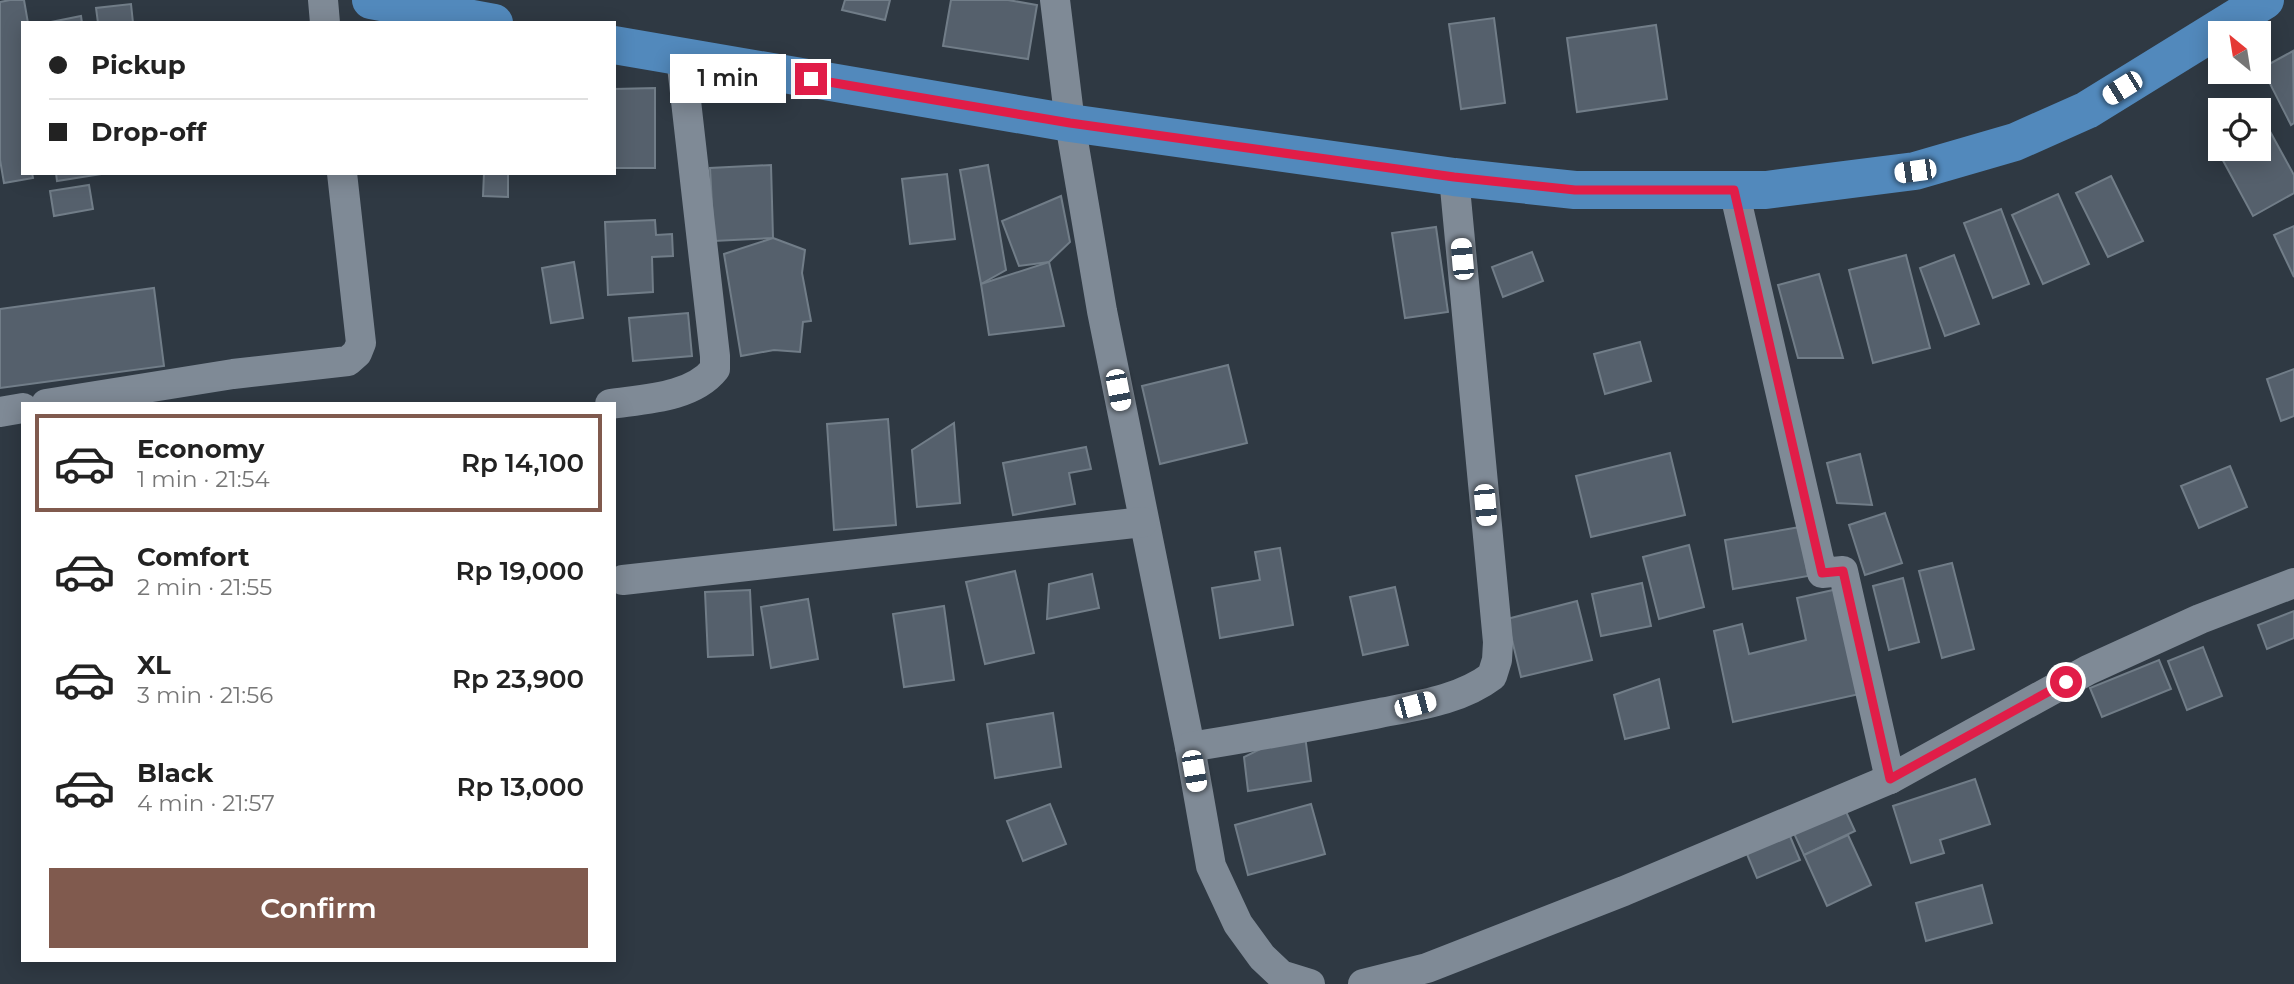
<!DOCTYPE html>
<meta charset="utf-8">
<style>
:root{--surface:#fff;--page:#f2f2f2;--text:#222;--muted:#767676;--line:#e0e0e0;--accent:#805a4e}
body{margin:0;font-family:Montserrat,sans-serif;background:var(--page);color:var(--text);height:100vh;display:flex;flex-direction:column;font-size:26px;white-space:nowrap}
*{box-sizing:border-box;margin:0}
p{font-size:23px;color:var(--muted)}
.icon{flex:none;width:38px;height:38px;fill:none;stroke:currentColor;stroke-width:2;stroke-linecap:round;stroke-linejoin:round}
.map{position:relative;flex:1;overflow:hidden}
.side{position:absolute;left:21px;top:402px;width:595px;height:560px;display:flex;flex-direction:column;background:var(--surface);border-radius:0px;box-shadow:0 4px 18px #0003}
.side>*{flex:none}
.banner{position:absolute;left:21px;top:21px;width:595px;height:154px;border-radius:0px;box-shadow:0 4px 18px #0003;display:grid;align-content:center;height:154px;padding:0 28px;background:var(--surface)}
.needle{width:46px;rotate:330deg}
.tools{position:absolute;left:2208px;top:21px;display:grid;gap:14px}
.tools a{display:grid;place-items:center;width:63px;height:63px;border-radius:0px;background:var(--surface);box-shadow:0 4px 18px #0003;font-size:35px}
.end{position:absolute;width:32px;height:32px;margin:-16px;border:9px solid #e11d48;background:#fff;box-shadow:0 0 0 4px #fff}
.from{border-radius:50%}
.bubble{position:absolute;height:49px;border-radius:0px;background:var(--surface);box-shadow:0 4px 18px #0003;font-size:23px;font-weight:600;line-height:49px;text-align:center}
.car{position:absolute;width:21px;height:42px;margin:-21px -10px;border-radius:9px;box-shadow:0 0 5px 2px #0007;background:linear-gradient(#fff 24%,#345 0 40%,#fff 0 76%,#345 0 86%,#fff 0)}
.banner b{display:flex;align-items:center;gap:24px;height:66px;font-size:26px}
.banner b+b{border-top:2px solid var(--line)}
.banner i{width:18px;height:18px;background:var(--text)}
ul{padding:12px 0 0;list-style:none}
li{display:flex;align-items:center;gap:21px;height:98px;margin:0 14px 10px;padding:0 14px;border:4px solid transparent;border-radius:0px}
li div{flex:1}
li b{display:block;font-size:26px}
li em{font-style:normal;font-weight:600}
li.active{border-color:var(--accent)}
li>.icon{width:63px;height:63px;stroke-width:1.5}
.cta{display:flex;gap:14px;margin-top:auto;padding:14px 28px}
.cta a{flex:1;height:80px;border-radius:0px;background:var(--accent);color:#fff;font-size:28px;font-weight:600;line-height:80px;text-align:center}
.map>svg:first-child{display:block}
.building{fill:#55606c;stroke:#717d88;stroke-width:2}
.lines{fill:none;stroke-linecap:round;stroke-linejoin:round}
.minor{stroke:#7f8a96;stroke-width:30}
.primary{stroke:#5289bc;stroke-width:38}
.route{stroke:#e11d48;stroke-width:9}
</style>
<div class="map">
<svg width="2294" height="984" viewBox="0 0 2294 984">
<rect width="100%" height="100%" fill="#2f3943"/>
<!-- building -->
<g class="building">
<polygon points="10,0 24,0 28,23 23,23 23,173 32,173 33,178 4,183 0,160 0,2"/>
<polygon points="845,0 890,0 885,20 842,10"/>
<polygon points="951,0 1008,0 1037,5 1028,59 943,46"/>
<polygon points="131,4 133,23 98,23 96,8"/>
<polygon points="81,16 82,23 46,23"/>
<polygon points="1494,18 1505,103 1461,109 1449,24"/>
<polygon points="1656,25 1667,99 1577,112 1567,38"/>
<polygon points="2293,51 2294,123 2291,125 2262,68"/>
<polygon points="655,88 655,168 614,168 614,89"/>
<polygon points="2261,115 2294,175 2294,193 2253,216 2213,142 2221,137 2221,149 2259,149 2259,116"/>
<polygon points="771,165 773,238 714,241 710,168"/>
<polygon points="988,165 1006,270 981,284 960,170"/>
<polygon points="56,173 102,173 102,174 57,181"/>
<polygon points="484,173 508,173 508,197 483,196"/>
<polygon points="947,174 955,239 910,244 902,179"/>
<polygon points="2111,176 2143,241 2108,257 2076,193"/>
<polygon points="89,185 93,209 54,216 50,191"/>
<polygon points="2058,194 2089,264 2043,284 2012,215"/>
<polygon points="1061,196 1070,242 1049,262 1019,266 1002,221"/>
<polygon points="2001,209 2029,284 1993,298 1964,223"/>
<polygon points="655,220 656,235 672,234 673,256 652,257 653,292 608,295 605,222"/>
<polygon points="2294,226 2294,277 2274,235"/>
<polygon points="1436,227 1448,312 1405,318 1392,233"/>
<polygon points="773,238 805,250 802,273 811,321 803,322 800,352 774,350 741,356 724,254"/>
<polygon points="1532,252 1543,281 1503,297 1492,267"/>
<polygon points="1906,255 1930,348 1873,363 1849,270"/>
<polygon points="1954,255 1979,324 1945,336 1920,268"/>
<polygon points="574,262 583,318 551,323 542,268"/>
<polygon points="1049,262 1064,326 989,335 981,284"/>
<polygon points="1819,274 1843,358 1798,358 1778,285"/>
<polygon points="154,288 164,366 0,388 0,309"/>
<polygon points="688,313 692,356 633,361 629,318"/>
<polygon points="1640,342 1651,381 1605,394 1594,354"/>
<polygon points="1228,365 1247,443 1160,464 1142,386"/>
<polygon points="2294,369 2294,416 2281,421 2267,379"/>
<polygon points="888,419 896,525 834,530 827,424"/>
<polygon points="954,423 960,503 917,507 912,450"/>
<polygon points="1086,447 1091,469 1069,473 1075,504 1013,515 1003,463"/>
<polygon points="1670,453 1685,515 1591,537 1576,476"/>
<polygon points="1860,454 1872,505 1837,503 1827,463"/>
<polygon points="2230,466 2247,507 2199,528 2181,486"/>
<polygon points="1885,513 1902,563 1865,575 1849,525"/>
<polygon points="1800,527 1808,576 1733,589 1725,540"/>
<polygon points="1689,545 1704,607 1659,619 1643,557"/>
<polygon points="1280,548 1293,625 1220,638 1212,588 1260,580 1255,552"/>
<polygon points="1952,563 1974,649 1942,658 1919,571"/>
<polygon points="1015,571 1034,653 985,664 966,582"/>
<polygon points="1092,574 1099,608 1047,619 1049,584"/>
<polygon points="1903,578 1919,642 1889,650 1873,586"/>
<polygon points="1642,583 1651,626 1601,636 1592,594"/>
<polygon points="1395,587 1408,645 1363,655 1350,597"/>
<polygon points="1842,588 1864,693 1733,722 1714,631 1742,624 1749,654 1806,640 1797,598"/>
<polygon points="750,590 753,655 708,657 705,592"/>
<polygon points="808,599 818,659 771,668 761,607"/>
<polygon points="1577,601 1592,660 1521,677 1507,619"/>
<polygon points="944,606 954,680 904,687 893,614"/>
<polygon points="2294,611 2294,638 2267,649 2258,625"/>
<polygon points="2203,647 2222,696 2187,710 2168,661"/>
<polygon points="2159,660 2171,689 2102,717 2090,688"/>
<polygon points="1659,679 1669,728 1625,739 1614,695"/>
<polygon points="1053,713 1061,767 995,778 987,724"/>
<polygon points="1304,728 1311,781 1248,791 1244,757"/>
<polygon points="1975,779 1990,824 1940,840 1944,853 1911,863 1893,806"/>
<polygon points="1842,803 1855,831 1804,855 1791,827"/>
<polygon points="1050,804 1066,844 1023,861 1007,821"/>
<polygon points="1311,804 1325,854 1248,875 1235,825"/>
<polygon points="1787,829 1800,860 1757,878 1744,847"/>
<polygon points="1848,835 1871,885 1827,906 1804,855"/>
<polygon points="1982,885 1992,923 1926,941 1916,903"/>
</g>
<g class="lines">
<!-- minor -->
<g class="minor">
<polyline points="323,0 325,23"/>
<polyline points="1055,0 1070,123 1102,311 1190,747 1211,866 1238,924 1262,957 1281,975 1310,984"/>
<polyline points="1734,190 1822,573 1843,571 1890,779"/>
<polyline points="46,404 233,374 348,361 357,353 361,343 342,173"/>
<path d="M610,404C644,399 692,398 715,369V356L681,57"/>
<polyline points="0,412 23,408"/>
<polyline points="623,580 1143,522"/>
<path d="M1190,747C1252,737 1313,726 1375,714C1414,706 1459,701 1492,676L1497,660L1498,642L1454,177"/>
<polyline points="1363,984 1427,968 1624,891 1890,779 2088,670 2200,619 2294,583"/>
</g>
<!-- primary -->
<g class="primary">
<polyline points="371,0 494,23"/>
<polyline points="614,45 1070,123 1454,177 1575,190 1766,190 1915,171 2015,142 2087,110 2265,0"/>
</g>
</g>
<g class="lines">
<!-- route -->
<polyline class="route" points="811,79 1070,123 1454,177 1575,190 1734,190 1822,573 1843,571 1890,779 2066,682"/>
</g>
</svg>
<div class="tools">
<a><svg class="needle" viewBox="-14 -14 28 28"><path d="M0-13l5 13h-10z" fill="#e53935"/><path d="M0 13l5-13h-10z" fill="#767676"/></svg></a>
<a><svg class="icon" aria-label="locate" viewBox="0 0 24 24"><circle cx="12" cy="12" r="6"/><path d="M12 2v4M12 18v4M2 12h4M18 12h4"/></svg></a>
</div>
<i class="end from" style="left:2066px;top:682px"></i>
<i class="end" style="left:811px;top:79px"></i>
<div class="bubble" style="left:670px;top:54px;width:116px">1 min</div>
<i class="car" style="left:2122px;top:88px;rotate:238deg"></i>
<i class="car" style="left:1915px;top:171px;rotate:262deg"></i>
<i class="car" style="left:1462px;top:259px;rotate:355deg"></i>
<i class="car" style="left:1118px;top:390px;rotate:169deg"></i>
<i class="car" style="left:1485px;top:505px;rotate:175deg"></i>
<i class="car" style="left:1415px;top:705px;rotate:75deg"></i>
<i class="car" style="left:1194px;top:771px;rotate:170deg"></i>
<div class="banner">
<b><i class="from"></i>Pickup</b>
<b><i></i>Drop-off</b>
</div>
<section class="side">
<ul>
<li class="active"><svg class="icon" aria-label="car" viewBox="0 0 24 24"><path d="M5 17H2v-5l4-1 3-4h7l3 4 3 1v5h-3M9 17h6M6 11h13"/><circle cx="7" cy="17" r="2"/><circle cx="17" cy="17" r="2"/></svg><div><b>Economy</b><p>1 min · 21:54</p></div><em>Rp 14,100</em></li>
<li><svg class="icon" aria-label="car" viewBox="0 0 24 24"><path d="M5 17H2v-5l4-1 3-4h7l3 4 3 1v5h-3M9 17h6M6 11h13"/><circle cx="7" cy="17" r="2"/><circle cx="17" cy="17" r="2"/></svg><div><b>Comfort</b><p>2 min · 21:55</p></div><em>Rp 19,000</em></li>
<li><svg class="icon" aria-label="car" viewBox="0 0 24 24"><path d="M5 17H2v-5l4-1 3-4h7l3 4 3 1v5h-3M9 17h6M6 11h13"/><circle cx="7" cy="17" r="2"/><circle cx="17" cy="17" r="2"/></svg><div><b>XL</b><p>3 min · 21:56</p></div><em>Rp 23,900</em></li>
<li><svg class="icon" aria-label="car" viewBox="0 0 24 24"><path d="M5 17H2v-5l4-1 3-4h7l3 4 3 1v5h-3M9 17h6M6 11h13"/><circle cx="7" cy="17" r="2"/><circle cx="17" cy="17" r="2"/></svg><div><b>Black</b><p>4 min · 21:57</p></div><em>Rp 13,000</em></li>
</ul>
<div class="cta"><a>Confirm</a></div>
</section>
</div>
